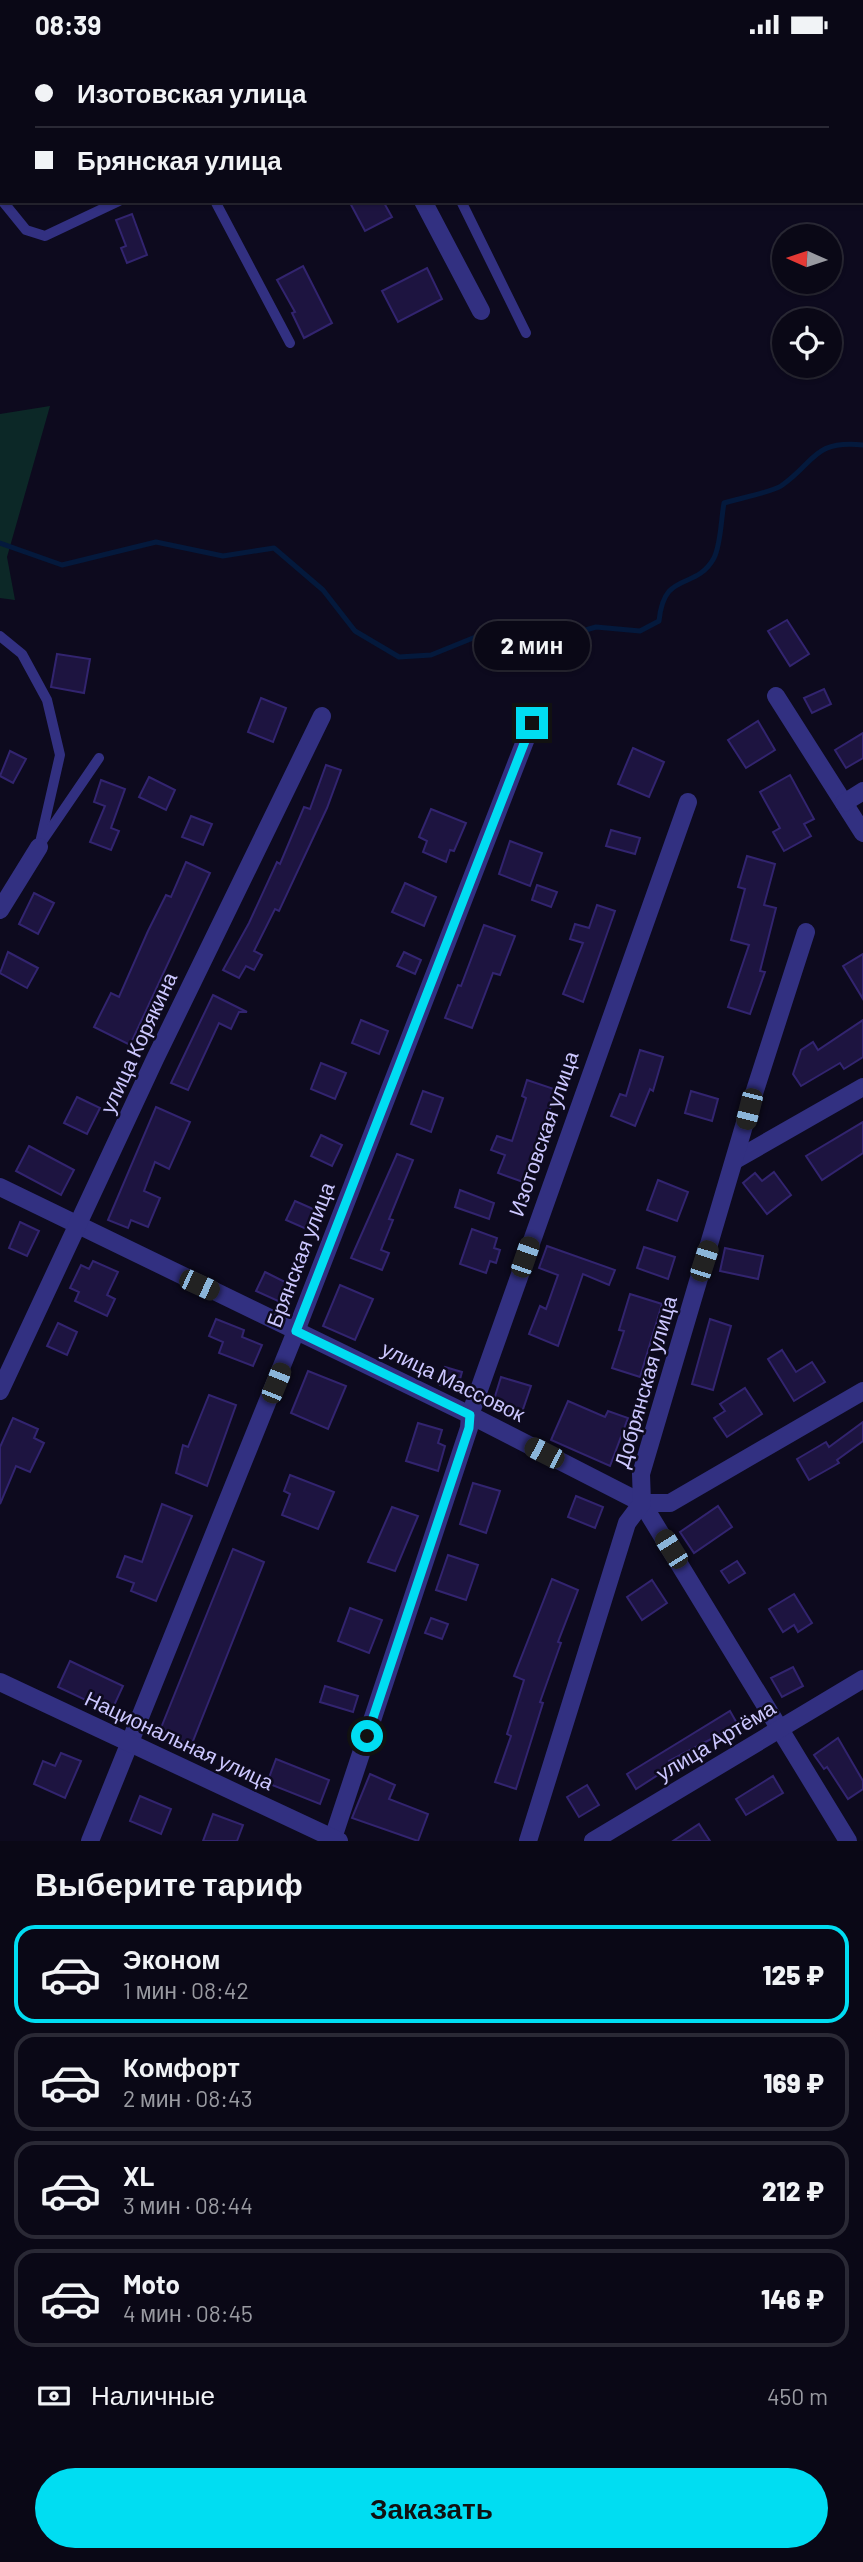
<!DOCTYPE html>
<html lang="ru">
<meta charset="utf-8">
<style>
:root{--surface:#0a0816;--page:#181623;--text:#f1f3f6;--muted:#999aa1;--line:#2a2935;--accent:#00ddf2}
body{margin:0;font-family:Barlow,sans-serif;background:var(--page);color:var(--text);height:100vh;display:flex;flex-direction:column;font-size:26px;white-space:nowrap}
*{box-sizing:border-box;margin:0}
p{font-size:23px;color:var(--muted)}
.icon{flex:none;width:38px;height:38px;fill:none;stroke:currentColor;stroke-width:2;stroke-linecap:round;stroke-linejoin:round}
.map{position:relative;height:1792px;overflow:hidden}
.panel{display:flex;flex-direction:column;background:var(--surface);flex:1}
.panel>*{flex:none}
.hud{position:absolute;left:0px;top:0px;width:864px;height:154px;box-shadow:0 2px 5px #0004,0 0 0 2px var(--line);display:grid;align-content:center;height:154px;padding:0 35px;background:var(--surface)}
.needle{width:46px;rotate:273deg}
.buttons{position:absolute;left:772px;top:175px;display:grid;gap:14px}
.buttons a{display:grid;place-items:center;width:70px;height:70px;border-radius:50%;background:var(--surface);box-shadow:0 2px 5px #0004,0 0 0 2px var(--line);font-size:35px}
.end{position:absolute;width:32px;height:32px;margin:-16px;border:9px solid #00ddf2;background:#111;box-shadow:0 0 0 4px #111}
.from{border-radius:50%}
.bubble{position:absolute;height:49px;border-radius:24px;background:var(--surface);box-shadow:0 2px 5px #0004,0 0 0 2px var(--line);font-size:23px;font-weight:800;line-height:49px;text-align:center}
.car{position:absolute;width:21px;height:42px;margin:-21px -10px;border-radius:9px;box-shadow:0 0 5px 2px #0007;background:linear-gradient(#222 24%,#8ab4d8 0 40%,#222 0 76%,#8ab4d8 0 86%,#222 0)}
.hud b{display:flex;align-items:center;gap:24px;height:66px;font-size:26px}
.hud b+b{border-top:2px solid var(--line)}
.hud i{width:18px;height:18px;background:var(--text)}
ul{padding:0;list-style:none}
li{display:flex;align-items:center;gap:21px;height:98px;margin:0 14px 10px;padding:0 21px;border:4px solid var(--line);border-radius:21px}
li div{flex:1}
li b{display:block;font-size:26px}
li em{font-style:normal;font-weight:800}
li.selected{border-color:var(--accent)}
li>.icon{width:63px;height:63px;stroke-width:1.5}
h2{padding:0 35px;font-size:32px;line-height:84px}
.pay{display:flex;align-items:center;gap:18px;height:77px;padding:0 35px;font-size:26px}
.pay p{margin-inline-start:auto}
.cta{display:flex;gap:14px;margin-top:auto;padding:14px 35px}
.cta a{flex:1;height:80px;border-radius:42px;background:var(--accent);color:#111;font-size:28px;font-weight:800;line-height:80px;text-align:center}
.status{display:flex;justify-content:space-between;align-items:center;height:49px;padding:0 35px;background:var(--surface);direction:ltr}
.status svg{height:19px;fill:currentColor}
.map>svg:first-child{display:block}
.green{fill:#0c2827}
.lines{fill:none;stroke-linecap:round;stroke-linejoin:round}
.stream{stroke:#04193c;stroke-width:5}
.building{fill:#1d1440;stroke:#32246f;stroke-width:2}
.service{stroke:#323081;stroke-width:10}
.minor{stroke:#323081;stroke-width:18}
.tertiary{stroke:#323081;stroke-width:18}
.route{stroke:#00ddf2;stroke-width:9}
.labels{text-anchor:middle;stroke-width:5;stroke-linejoin:round;paint-order:stroke}
.street-label{font-size:21px;fill:#ccc7ff;stroke:#0d0a1e}
</style>
<div class="status"><b>08:39</b><svg viewBox="0 0 49 12"><path d="M0 12V9h3v3zM5 12V6h3v6zM10 12V3h3v9zM15 12V0h3v12zM26 1h20v11H26zM47 4h2v5h-2z"/></svg></div>
<div class="map">
<svg width="863" height="1792" viewBox="0 0 863 1792">
<rect width="100%" height="100%" fill="#0d0a1e"/>
<!-- green -->
<polygon class="green" points="50,357 7,508 15,551 0,549 0,365"/>
<g class="lines">
<!-- stream -->
<path class="stream" d="M0,494L62,516L156,493L223,507L274,499L323,541L355,582L399,608L431,606L478,587L527,598L596,578L640,582L659,572C664,520 695,543 714,509C721,495 721,470 724,454C737,450 772,443 781,437C816,413 812,391 863,396"/>
</g>
<!-- building -->
<g class="building">
<polygon points="349,152 383,152 392,168 365,182"/>
<polygon points="132,165 147,206 127,214 121,199 126,197 116,171"/>
<polygon points="303,217 332,274 304,289 292,264 295,263 277,231"/>
<polygon points="427,219 442,250 398,273 382,242"/>
<polygon points="787,571 809,605 790,617 768,582"/>
<polygon points="57,605 90,610 84,644 51,638"/>
<polygon points="824,640 831,655 812,664 804,649"/>
<polygon points="261,649 286,659 273,693 248,683"/>
<polygon points="758,672 775,701 746,719 728,691"/>
<polygon points="863,684 863,709 846,719 835,701"/>
<polygon points="633,699 664,713 649,748 618,735"/>
<polygon points="10,702 26,710 13,734 0,727"/>
<polygon points="326,716 341,721 327,759 279,862 275,860 254,902 262,906 254,921 246,917 239,929 223,921 249,874 277,813 280,815 304,758 310,760"/>
<polygon points="790,726 814,770 804,775 811,787 784,802 773,783 780,779 760,743"/>
<polygon points="149,728 175,741 166,761 139,748"/>
<polygon points="101,731 125,740 111,779 119,782 111,801 90,793 105,757 94,753"/>
<polygon points="431,760 466,774 454,802 450,801 446,813 423,803 427,792 419,788"/>
<polygon points="191,767 212,775 203,796 182,788"/>
<polygon points="611,781 640,789 635,805 606,797"/>
<polygon points="510,792 542,804 530,837 499,825"/>
<polygon points="747,807 775,815 764,856 776,859 760,922 765,923 750,965 728,958 749,896 731,891 745,840 738,838"/>
<polygon points="186,813 210,824 130,996 94,978 111,944 119,948 148,882 166,846 171,848"/>
<polygon points="405,834 436,848 424,877 392,863"/>
<polygon points="537,836 557,843 551,858 532,851"/>
<polygon points="34,844 54,854 38,885 19,875"/>
<polygon points="597,856 615,862 583,953 563,945 583,894 570,890 575,875 589,879"/>
<polygon points="484,876 515,887 500,926 493,924 472,979 445,969 458,936 461,937"/>
<polygon points="8,903 38,919 27,939 0,924"/>
<polygon points="404,903 421,911 415,925 397,917"/>
<polygon points="863,905 863,950 843,917"/>
<polygon points="213,946 247,963 239,963 231,980 219,974 188,1041 171,1034"/>
<polygon points="361,971 388,982 379,1005 352,994"/>
<polygon points="863,971 863,1008 844,1020 840,1014 801,1037 793,1025 801,1001 813,993 818,1001"/>
<polygon points="640,1001 663,1008 653,1042 650,1040 635,1077 611,1067 620,1045 626,1047"/>
<polygon points="321,1014 346,1024 335,1050 311,1040"/>
<polygon points="527,1031 557,1041 523,1133 498,1124 505,1106 491,1101 497,1087 512,1092 526,1049 522,1047"/>
<polygon points="423,1042 443,1049 431,1083 411,1075"/>
<polygon points="691,1042 718,1050 712,1072 685,1064"/>
<polygon points="77,1048 100,1059 87,1085 64,1074"/>
<polygon points="156,1058 190,1073 169,1120 155,1113 144,1142 160,1149 148,1178 131,1171 128,1179 108,1171"/>
<polygon points="863,1073 863,1104 822,1131 806,1107"/>
<polygon points="321,1086 342,1096 332,1117 311,1107"/>
<polygon points="29,1097 74,1121 61,1146 16,1122"/>
<polygon points="397,1105 413,1111 389,1170 393,1171 381,1201 389,1204 382,1221 351,1209"/>
<polygon points="774,1123 791,1146 767,1165 743,1134 755,1124 762,1132"/>
<polygon points="658,1131 688,1143 677,1172 647,1161"/>
<polygon points="460,1141 494,1154 489,1170 455,1158"/>
<polygon points="295,1152 320,1163 311,1182 286,1171"/>
<polygon points="20,1173 39,1182 27,1207 9,1199"/>
<polygon points="472,1180 497,1189 494,1199 500,1201 496,1214 490,1212 486,1224 460,1215"/>
<polygon points="547,1197 615,1221 609,1236 583,1225 558,1297 529,1285 540,1257 546,1260 558,1226 539,1219"/>
<polygon points="644,1198 675,1208 668,1230 637,1219"/>
<polygon points="725,1199 763,1207 758,1230 720,1222"/>
<polygon points="93,1212 118,1223 107,1246 115,1250 107,1267 75,1252 79,1243 70,1239 81,1216 89,1220"/>
<polygon points="265,1223 287,1234 278,1252 256,1242"/>
<polygon points="340,1236 373,1250 355,1291 323,1277"/>
<polygon points="630,1245 662,1255 640,1328 612,1319 624,1282 619,1281"/>
<polygon points="216,1270 244,1281 242,1288 262,1296 253,1317 219,1304 223,1293 209,1287"/>
<polygon points="710,1270 731,1277 713,1341 692,1335"/>
<polygon points="58,1274 77,1283 67,1306 47,1297"/>
<polygon points="782,1301 796,1323 812,1313 825,1333 794,1352 768,1310"/>
<polygon points="445,1318 462,1323 457,1341 440,1336"/>
<polygon points="308,1322 346,1337 328,1380 291,1364"/>
<polygon points="501,1328 531,1337 521,1366 492,1357"/>
<polygon points="745,1339 762,1365 727,1388 714,1369 725,1362 720,1355"/>
<polygon points="209,1346 236,1356 207,1437 176,1424 183,1396 188,1398"/>
<polygon points="568,1352 605,1368 608,1362 628,1369 610,1417 551,1391"/>
<polygon points="13,1369 38,1380 34,1389 44,1394 30,1423 16,1417 0,1455 0,1398"/>
<polygon points="863,1373 863,1392 837,1411 839,1414 809,1431 797,1410 826,1393 829,1398"/>
<polygon points="418,1374 442,1381 438,1394 445,1397 438,1422 406,1412"/>
<polygon points="290,1426 334,1443 318,1480 282,1466 290,1445 284,1442"/>
<polygon points="473,1434 500,1442 486,1484 460,1475"/>
<polygon points="576,1447 603,1458 595,1479 568,1468"/>
<polygon points="162,1455 192,1467 156,1552 131,1542 134,1534 117,1528 125,1507 142,1513"/>
<polygon points="718,1457 732,1478 694,1504 680,1483"/>
<polygon points="392,1458 418,1467 395,1522 368,1513"/>
<polygon points="233,1500 264,1513 191,1697 159,1684"/>
<polygon points="448,1506 478,1516 466,1551 436,1541"/>
<polygon points="737,1512 745,1524 729,1534 721,1522"/>
<polygon points="552,1530 578,1541 558,1593 561,1594 540,1653 543,1654 516,1740 495,1733 511,1687 507,1685 524,1631 514,1627"/>
<polygon points="652,1531 667,1554 642,1571 627,1548"/>
<polygon points="794,1545 812,1574 798,1583 794,1576 783,1583 769,1560"/>
<polygon points="350,1559 382,1571 369,1604 338,1592"/>
<polygon points="431,1569 448,1575 442,1590 425,1584"/>
<polygon points="70,1612 123,1637 111,1663 58,1638"/>
<polygon points="793,1618 803,1637 782,1648 771,1629"/>
<polygon points="325,1637 358,1647 353,1663 320,1653"/>
<polygon points="730,1662 738,1676 669,1712 672,1717 636,1740 627,1725"/>
<polygon points="838,1689 863,1732 863,1740 848,1750 827,1718 824,1720 814,1706"/>
<polygon points="61,1704 81,1712 65,1749 34,1735 43,1712 55,1717"/>
<polygon points="276,1710 329,1731 320,1755 267,1734"/>
<polygon points="370,1725 395,1736 389,1750 428,1765 418,1792 352,1769"/>
<polygon points="773,1727 783,1744 746,1766 736,1750"/>
<polygon points="587,1736 599,1756 579,1768 567,1748"/>
<polygon points="140,1747 171,1760 161,1785 130,1772"/>
<polygon points="213,1765 243,1776 237,1792 203,1792"/>
<polygon points="699,1775 710,1792 673,1792"/>
</g>
<g class="lines">
<!-- service -->
<g class="service">
<polyline points="0,78 2,77"/>
<polyline points="0,149 26,181 45,187 119,152"/>
<polyline points="215,152 290,294"/>
<polyline points="461,152 526,284"/>
<polyline points="0,587 22,605 47,651 60,706 39,798"/>
<polyline points="43,791 99,709"/>
</g>
<!-- minor -->
<g class="minor">
<polyline points="338,0 339,2"/>
<polyline points="423,152 481,262"/>
<polyline points="776,647 863,784"/>
<polyline points="844,754 863,742"/>
<polyline points="0,861 39,798"/>
<polyline points="737,1110 863,1038"/>
<polyline points="0,1138 470,1366 642,1454 848,1792"/>
<polyline points="0,1342 155,1010 322,667"/>
<polyline points="642,1454 670,1454 863,1342"/>
<polyline points="90,1792 296,1282 532,674"/>
<polyline points="332,1792 469,1379 470,1366 688,753"/>
<polyline points="528,1792 627,1474 642,1454 641,1425 749,1060 806,883"/>
</g>
<!-- tertiary -->
<g class="tertiary">
<polyline points="0,1633 339,1792"/>
<polyline points="593,1792 863,1630"/>
</g>
</g>
<g class="lines">
<!-- route -->
<polyline class="route" points="367,1687 469,1379 470,1366 296,1282 532,674"/>
</g>
<g class="labels">
<!-- street labels -->
<g class="street-label">
<text transform="translate(139 994) rotate(-65)" y="7">улица Корякина</text>
<text transform="translate(544 1085) rotate(-71)" y="7">Изотовская улица</text>
<text transform="translate(301 1206) rotate(-69)" y="7">Брянская улица</text>
<text transform="translate(453 1333) rotate(26)" y="7">улица Массовок</text>
<text transform="translate(646 1333) rotate(-74)" y="7">Добрянская улица</text>
<text transform="translate(179 1692) rotate(25)" y="7">Национальная улица</text>
<text transform="translate(716 1692) rotate(-31)" y="7">улица Артёма</text>
</g>
</g>
</svg>
<div class="buttons">
<a><svg class="needle" viewBox="-14 -14 28 28"><path d="M0-13l5 13h-10z" fill="#e53935"/><path d="M0 13l5-13h-10z" fill="#999aa1"/></svg></a>
<a><svg class="icon" aria-label="locate" viewBox="0 0 24 24"><circle cx="12" cy="12" r="6"/><path d="M12 2v4M12 18v4M2 12h4M18 12h4"/></svg></a>
</div>
<i class="end from" style="left:367px;top:1687px"></i>
<i class="end" style="left:532px;top:674px"></i>
<div class="bubble" style="left:474px;top:572px;width:116px">2 мин</div>
<i class="car" style="left:749px;top:1060px;rotate:194deg"></i>
<i class="car" style="left:525px;top:1208px;rotate:19deg"></i>
<i class="car" style="left:704px;top:1212px;rotate:18deg"></i>
<i class="car" style="left:199px;top:1236px;rotate:115deg"></i>
<i class="car" style="left:276px;top:1334px;rotate:22deg"></i>
<i class="car" style="left:544px;top:1404px;rotate:297deg"></i>
<i class="car" style="left:671px;top:1500px;rotate:328deg"></i>
<div class="hud">
<b><i class="from"></i>Изотовская улица</b>
<b><i></i>Брянская улица</b>
</div>
</div>
<section class="panel">
<h2>Выберите тариф</h2>
<ul>
<li class="selected"><svg class="icon" aria-label="car" viewBox="0 0 24 24"><path d="M5 17H2v-5l4-1 3-4h7l3 4 3 1v5h-3M9 17h6M6 11h13"/><circle cx="7" cy="17" r="2"/><circle cx="17" cy="17" r="2"/></svg><div><b>Эконом</b><p>1 мин · 08:42</p></div><em>125 ₽</em></li>
<li><svg class="icon" aria-label="car" viewBox="0 0 24 24"><path d="M5 17H2v-5l4-1 3-4h7l3 4 3 1v5h-3M9 17h6M6 11h13"/><circle cx="7" cy="17" r="2"/><circle cx="17" cy="17" r="2"/></svg><div><b>Комфорт</b><p>2 мин · 08:43</p></div><em>169 ₽</em></li>
<li><svg class="icon" aria-label="car" viewBox="0 0 24 24"><path d="M5 17H2v-5l4-1 3-4h7l3 4 3 1v5h-3M9 17h6M6 11h13"/><circle cx="7" cy="17" r="2"/><circle cx="17" cy="17" r="2"/></svg><div><b>XL</b><p>3 мин · 08:44</p></div><em>212 ₽</em></li>
<li><svg class="icon" aria-label="car" viewBox="0 0 24 24"><path d="M5 17H2v-5l4-1 3-4h7l3 4 3 1v5h-3M9 17h6M6 11h13"/><circle cx="7" cy="17" r="2"/><circle cx="17" cy="17" r="2"/></svg><div><b>Moto</b><p>4 мин · 08:45</p></div><em>146 ₽</em></li>
</ul>
<div class="pay"><svg class="icon" aria-label="cash" viewBox="0 0 24 24"><path d="M3 7h18v10H3z"/><circle cx="12" cy="12" r="2"/></svg>Наличные<p>450 m</p></div>
<div class="cta"><a>Заказать</a></div>
</section>
